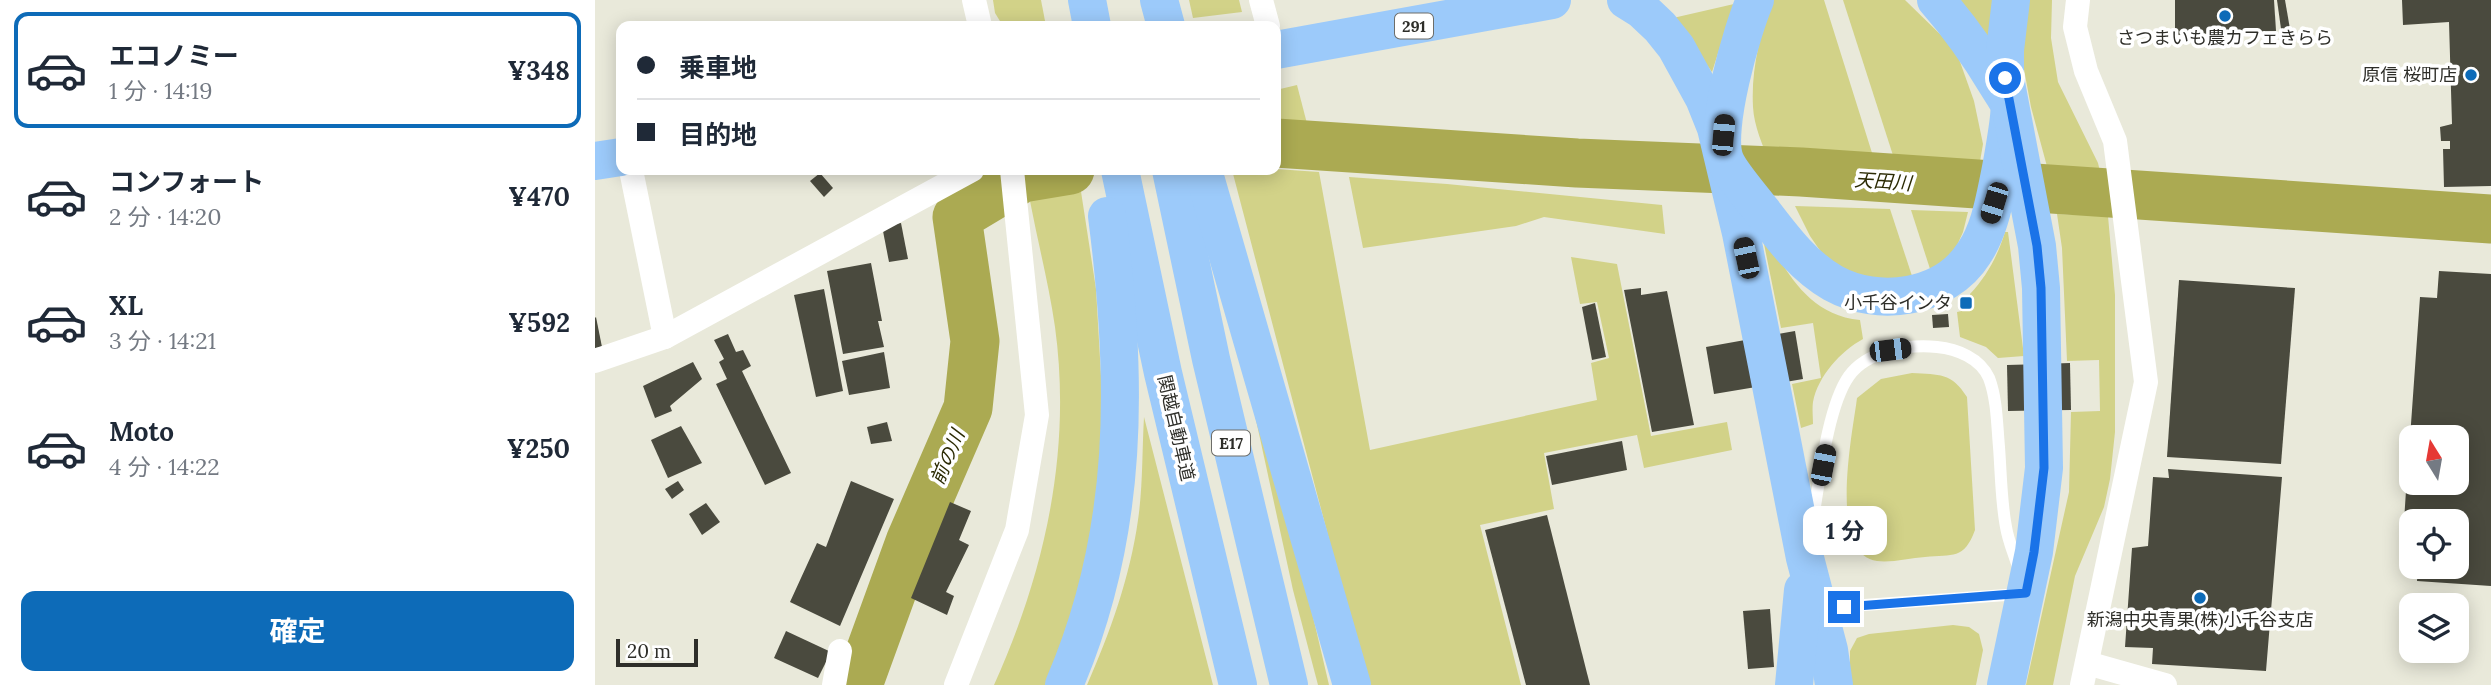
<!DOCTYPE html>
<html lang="ja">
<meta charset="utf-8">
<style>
:root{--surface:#fff;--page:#f6f6f7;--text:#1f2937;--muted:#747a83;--line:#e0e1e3;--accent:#0d6bb8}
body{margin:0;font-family:Lora,"Noto Sans JP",serif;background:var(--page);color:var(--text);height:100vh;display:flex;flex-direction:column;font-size:26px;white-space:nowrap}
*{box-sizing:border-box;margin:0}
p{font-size:23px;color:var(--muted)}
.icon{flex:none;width:38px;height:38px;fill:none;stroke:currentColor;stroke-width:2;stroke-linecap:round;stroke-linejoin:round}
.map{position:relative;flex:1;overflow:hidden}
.details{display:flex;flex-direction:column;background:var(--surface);width:595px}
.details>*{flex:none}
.guide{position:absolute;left:21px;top:21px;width:665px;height:154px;border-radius:14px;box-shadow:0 4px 18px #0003;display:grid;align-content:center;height:154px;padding:0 21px;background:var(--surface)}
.needle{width:46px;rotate:349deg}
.tools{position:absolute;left:1804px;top:425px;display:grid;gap:14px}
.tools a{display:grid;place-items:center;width:70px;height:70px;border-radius:14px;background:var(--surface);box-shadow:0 4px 18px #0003;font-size:35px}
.scale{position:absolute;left:21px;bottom:18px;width:82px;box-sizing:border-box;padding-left:7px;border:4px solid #2e2e29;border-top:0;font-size:19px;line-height:24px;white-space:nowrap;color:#2e2e29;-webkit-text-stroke:5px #fff;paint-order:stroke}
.end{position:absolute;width:32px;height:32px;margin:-16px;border:9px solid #1a73e8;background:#fff;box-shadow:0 0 0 4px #fff}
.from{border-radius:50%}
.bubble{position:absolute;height:49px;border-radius:14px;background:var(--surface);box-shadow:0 4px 18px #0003;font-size:23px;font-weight:700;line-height:49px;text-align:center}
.car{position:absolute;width:21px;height:42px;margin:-21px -10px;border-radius:9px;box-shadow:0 0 5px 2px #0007;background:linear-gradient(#222 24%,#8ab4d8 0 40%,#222 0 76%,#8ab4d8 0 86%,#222 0)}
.guide b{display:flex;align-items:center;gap:24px;height:66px;font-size:26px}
.guide b+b{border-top:2px solid var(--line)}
.guide i{width:18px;height:18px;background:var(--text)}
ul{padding:12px 0 0;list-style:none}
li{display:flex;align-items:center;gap:21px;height:116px;margin:0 14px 10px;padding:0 7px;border:4px solid transparent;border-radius:14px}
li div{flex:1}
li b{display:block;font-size:26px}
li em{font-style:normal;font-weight:700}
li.selected{border-color:var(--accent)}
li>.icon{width:63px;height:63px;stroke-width:1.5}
.action{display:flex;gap:14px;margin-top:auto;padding:14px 21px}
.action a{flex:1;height:80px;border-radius:14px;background:var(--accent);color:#fff;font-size:28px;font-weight:700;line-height:80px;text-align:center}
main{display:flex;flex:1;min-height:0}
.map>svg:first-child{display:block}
.green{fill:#d2d288}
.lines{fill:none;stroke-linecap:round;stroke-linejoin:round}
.river{stroke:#abaa52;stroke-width:49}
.building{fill:#4a4a3e}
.lane{stroke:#fff;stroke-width:12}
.street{stroke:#fff;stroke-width:24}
.highway{stroke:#9ccafa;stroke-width:38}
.route{stroke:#1a73e8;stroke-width:9}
.poi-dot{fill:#0d6bb8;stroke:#fff;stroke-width:2.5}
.labels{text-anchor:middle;stroke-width:7;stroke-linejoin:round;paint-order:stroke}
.shield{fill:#fff;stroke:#6d6d69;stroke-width:2}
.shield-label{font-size:16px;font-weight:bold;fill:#2e2e29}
.poi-label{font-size:18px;fill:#2e2e29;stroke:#fff}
.street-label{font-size:18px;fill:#2e2e29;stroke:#fff}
.water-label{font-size:19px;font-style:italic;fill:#2c2b04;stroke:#fff}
</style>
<main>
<section class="details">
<ul>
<li class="selected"><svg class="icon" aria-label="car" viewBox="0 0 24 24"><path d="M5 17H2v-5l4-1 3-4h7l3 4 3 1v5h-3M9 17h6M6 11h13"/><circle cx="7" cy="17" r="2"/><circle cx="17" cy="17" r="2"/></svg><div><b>エコノミー</b><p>1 分 · 14:19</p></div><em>¥348</em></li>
<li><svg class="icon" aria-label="car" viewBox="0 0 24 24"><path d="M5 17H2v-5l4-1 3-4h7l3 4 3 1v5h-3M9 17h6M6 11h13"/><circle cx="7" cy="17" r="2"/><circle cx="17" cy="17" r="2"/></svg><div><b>コンフォート</b><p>2 分 · 14:20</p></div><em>¥470</em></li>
<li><svg class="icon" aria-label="car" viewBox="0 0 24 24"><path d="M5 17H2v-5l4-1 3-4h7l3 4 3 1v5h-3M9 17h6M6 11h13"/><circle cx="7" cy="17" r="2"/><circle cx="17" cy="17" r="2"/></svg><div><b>XL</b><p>3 分 · 14:21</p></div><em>¥592</em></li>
<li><svg class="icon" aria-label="car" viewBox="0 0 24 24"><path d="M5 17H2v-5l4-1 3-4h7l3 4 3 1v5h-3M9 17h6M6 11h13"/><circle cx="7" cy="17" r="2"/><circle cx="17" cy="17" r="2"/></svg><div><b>Moto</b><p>4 分 · 14:22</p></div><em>¥250</em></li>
</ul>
<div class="action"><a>確定</a></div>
</section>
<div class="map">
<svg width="1896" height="685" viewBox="0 0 1896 685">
<rect width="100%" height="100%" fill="#e9e9da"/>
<!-- green -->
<g class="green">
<polygon points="398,0 446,0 451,26 408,26 400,13"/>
<polygon points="594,0 644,0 647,12 598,18"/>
<path d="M1177,0H1229L1283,172L1175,164C1168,146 1159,126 1158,107C1156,70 1165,34 1177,0Z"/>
<polygon points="1248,0 1310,0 1351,40 1364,59 1379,101 1388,144 1382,179 1304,174"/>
<polygon points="1359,0 1399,0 1394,50"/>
<polygon points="1430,0 1457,0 1456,38 1463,82 1503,163 1509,188 1457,185 1436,107 1425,48"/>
<polygon points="1139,4 1117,72 1078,18"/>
<polygon points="702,85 716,139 681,136 681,90"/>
<polygon points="681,169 724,172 775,450 1002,400 996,363 1014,358 1002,302 985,304 976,257 1022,264 1056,436 1132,422 1137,450 1049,468 1042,435 949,453 959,509 885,525 926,685 776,685 752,608 637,170"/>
<polygon points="754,177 852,184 1067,205 1070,234 949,217 921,226 768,248"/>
<path d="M485,185L501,289L510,445L496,556L457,669L450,685H399C450,572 477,451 460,327C454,285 443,243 435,201L457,189Z"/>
<polygon points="1200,206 1295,209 1318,279 1282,283 1235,265 1215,236"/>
<polygon points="1316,210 1373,212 1368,232 1356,259 1336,272"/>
<polygon points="1462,214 1513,216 1520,295 1520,432 1515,479 1509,507 1480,576 1458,685 1431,685 1474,492 1476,412 1505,411 1504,360 1472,361 1467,248"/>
<path d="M1166,229C1192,271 1211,314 1265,320L1268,339C1246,351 1223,376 1218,402C1217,409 1218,417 1218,424L1206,428L1197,384L1226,378L1218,323L1186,328Z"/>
<path d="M1410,232H1413L1429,356L1403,358L1391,347L1365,337L1362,312L1376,309L1375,294C1392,276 1403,255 1410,232Z"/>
<polygon points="634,296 716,608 734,685 723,685 698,590"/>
<path d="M1317,373C1345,375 1356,372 1372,397L1380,530C1369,560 1358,554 1330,557C1315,558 1296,563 1282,561C1232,554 1258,431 1262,398L1286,379Z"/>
<path d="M549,417L618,685H492C515,633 535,577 543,520C548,486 547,451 549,417Z"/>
<polygon points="1358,625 1374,627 1384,634 1388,650 1381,685 1255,685 1255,651 1262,638 1274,634"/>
</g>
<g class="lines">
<!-- river -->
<g class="river">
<polyline points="681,143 982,163 1206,172 1896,219"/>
<polyline points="263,685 315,542 373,408 380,341 362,217 427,178 475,170"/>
</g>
</g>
<!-- building -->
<g class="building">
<polygon points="1580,0 1679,0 1681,31 1580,35"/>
<polygon points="1682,0 1690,0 1696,35 1687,36"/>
<polygon points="1807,0 1896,0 1896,186 1849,187 1848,149 1855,149 1855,141 1846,141 1845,127 1857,124 1854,22 1808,25"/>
<polygon points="225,173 238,188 229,197 215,181"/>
<polygon points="306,223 313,259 294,262 287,226"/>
<polygon points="276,263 287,321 283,321 289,347 248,354 232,271"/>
<polygon points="1844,271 1896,274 1896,586 1822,581 1823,567 1862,567 1862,522 1816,522 1816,568 1806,567 1814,445 1816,446 1816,483 1862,483 1862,438 1815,438 1825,297 1842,298"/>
<polygon points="1584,280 1700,288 1686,464 1572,457"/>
<polygon points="1046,288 1046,295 1072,291 1099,425 1057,432 1029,290"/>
<polygon points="229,289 248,391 221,397 199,295"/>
<polygon points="1000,303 1011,357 997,360 987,307"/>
<polygon points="1353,314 1354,327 1338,328 1337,315"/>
<polygon points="1,317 7,347 0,348 0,318"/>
<polygon points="1200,331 1208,379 1119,394 1111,347"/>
<polygon points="133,334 141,352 148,350 156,366 147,371 196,473 170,485 121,384 132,379 124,362 129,359 119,340"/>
<polygon points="289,352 295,388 254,395 247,361"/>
<polygon points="98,362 107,379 75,406 77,411 60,418 48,386"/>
<polygon points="1475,363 1476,410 1413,411 1412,365"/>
<polygon points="292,422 297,441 276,444 272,427"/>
<polygon points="86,426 107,463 73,478 56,440"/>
<polygon points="1027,441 1032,470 957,485 951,456"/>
<polygon points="1573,469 1687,477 1671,671 1557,664 1558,648 1530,647 1537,548 1553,546 1558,477 1574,478"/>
<polygon points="83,481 89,490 77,499 70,489"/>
<polygon points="256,481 299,499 245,626 195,602 222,543 231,547"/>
<polygon points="355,502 376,511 364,540 374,545 351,592 359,596 352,615 316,598"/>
<polygon points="111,503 125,522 107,535 94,514"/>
<polygon points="952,515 995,685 931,685 890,530"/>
<polygon points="1175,609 1179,667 1153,669 1148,611"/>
<polygon points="191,631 236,652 223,678 179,658"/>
</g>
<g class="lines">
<!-- lane -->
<g class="lane">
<path d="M1217,525C1224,485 1232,407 1254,376C1272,351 1313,344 1342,347C1362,349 1385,358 1394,378C1402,399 1402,425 1404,447C1406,473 1406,501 1411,527C1413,540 1419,554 1423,567"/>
<polyline points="1227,608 1425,594"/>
</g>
<!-- street -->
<g class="street">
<polyline points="379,0 385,26"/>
<polyline points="666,0 673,26"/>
<polyline points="1483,0 1480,27 1491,71 1520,141 1551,382 1487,685"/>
<polyline points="36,170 70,337"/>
<polyline points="0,361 70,337 377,170"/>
<polyline points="1492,663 1570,685"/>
<polyline points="239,685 245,651"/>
<polyline points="361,685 422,530 442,415 417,170"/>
</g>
<!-- highway -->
<g class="highway">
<polyline points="492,0 497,26"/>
<polyline points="564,0 571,26"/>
<polyline points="1031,0 1047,10 1065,27 1081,47 1109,98 1121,128 1146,233 1210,558 1234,650 1239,685"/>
<path d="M1160,0C1147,30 1118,130 1130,160C1135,173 1158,199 1167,211C1187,237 1208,266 1238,283C1283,308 1350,299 1379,253C1393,232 1398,208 1403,183C1406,169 1416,116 1414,105C1412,99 1406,91 1403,86C1385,56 1365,27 1341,0"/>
<polyline points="681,50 957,0"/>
<polyline points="0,161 26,157"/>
<polyline points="525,170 568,373 643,685"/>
<polyline points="576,170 616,359 694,685"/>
<polyline points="608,170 757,685"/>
<path d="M469,685C535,532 533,378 512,216"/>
<polyline points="1199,685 1208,590"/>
<polyline points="1411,685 1439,552 1449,468 1446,288 1442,246 1410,78 1410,50 1416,0"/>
</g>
</g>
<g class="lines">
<!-- route -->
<polyline class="route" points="1249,607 1431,593 1439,552 1449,468 1446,288 1442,246 1410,78"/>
</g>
<!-- markers -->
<g class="poi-dot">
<circle cx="1630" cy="16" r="7"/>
<circle cx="1876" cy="75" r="7"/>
<rect x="1364" y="296" width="14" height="14" rx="3.5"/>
<circle cx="1605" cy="598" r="7"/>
</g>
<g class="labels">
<!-- shield labels -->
<g class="shield">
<rect x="800" y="13.5" width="38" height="25" rx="5"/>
<rect x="617" y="430.5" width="38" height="25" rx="5"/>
</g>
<g class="shield-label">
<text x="819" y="32">291</text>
<text x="636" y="449">E17</text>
</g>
<!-- poi labels -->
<g class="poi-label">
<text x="1630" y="44">さつまいも農カフェきらら</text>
<text x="1862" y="81" text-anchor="end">原信 桜町店</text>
<text x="1357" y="309" text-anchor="end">小千谷インタ</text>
<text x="1605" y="626">新潟中央青果(株)小千谷支店</text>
</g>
<!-- street labels -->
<g class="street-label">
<text transform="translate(581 428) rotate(77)" y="6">関越自動車道</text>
</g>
<!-- water labels -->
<g class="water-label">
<text transform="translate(1288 181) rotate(4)" y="7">天田川</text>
<text transform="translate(352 457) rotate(-67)" y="7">前の川</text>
</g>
</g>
</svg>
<div class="tools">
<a><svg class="needle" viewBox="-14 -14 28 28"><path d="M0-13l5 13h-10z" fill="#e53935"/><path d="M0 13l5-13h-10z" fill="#747a83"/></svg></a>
<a><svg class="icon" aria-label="locate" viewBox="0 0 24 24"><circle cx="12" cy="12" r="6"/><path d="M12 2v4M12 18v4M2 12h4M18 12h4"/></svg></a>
<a><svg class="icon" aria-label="layers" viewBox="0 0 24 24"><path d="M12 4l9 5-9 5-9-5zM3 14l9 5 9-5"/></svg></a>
</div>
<div class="scale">20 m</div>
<i class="end from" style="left:1410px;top:78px"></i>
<i class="end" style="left:1249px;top:607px"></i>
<div class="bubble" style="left:1208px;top:506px;width:84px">1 分</div>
<i class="car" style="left:1128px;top:135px;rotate:5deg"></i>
<i class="car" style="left:1399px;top:203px;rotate:197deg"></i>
<i class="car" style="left:1151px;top:258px;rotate:348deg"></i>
<i class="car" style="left:1295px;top:350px;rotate:83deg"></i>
<i class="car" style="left:1228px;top:465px;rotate:11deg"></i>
<div class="guide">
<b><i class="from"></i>乗車地</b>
<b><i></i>目的地</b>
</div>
</div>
</main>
